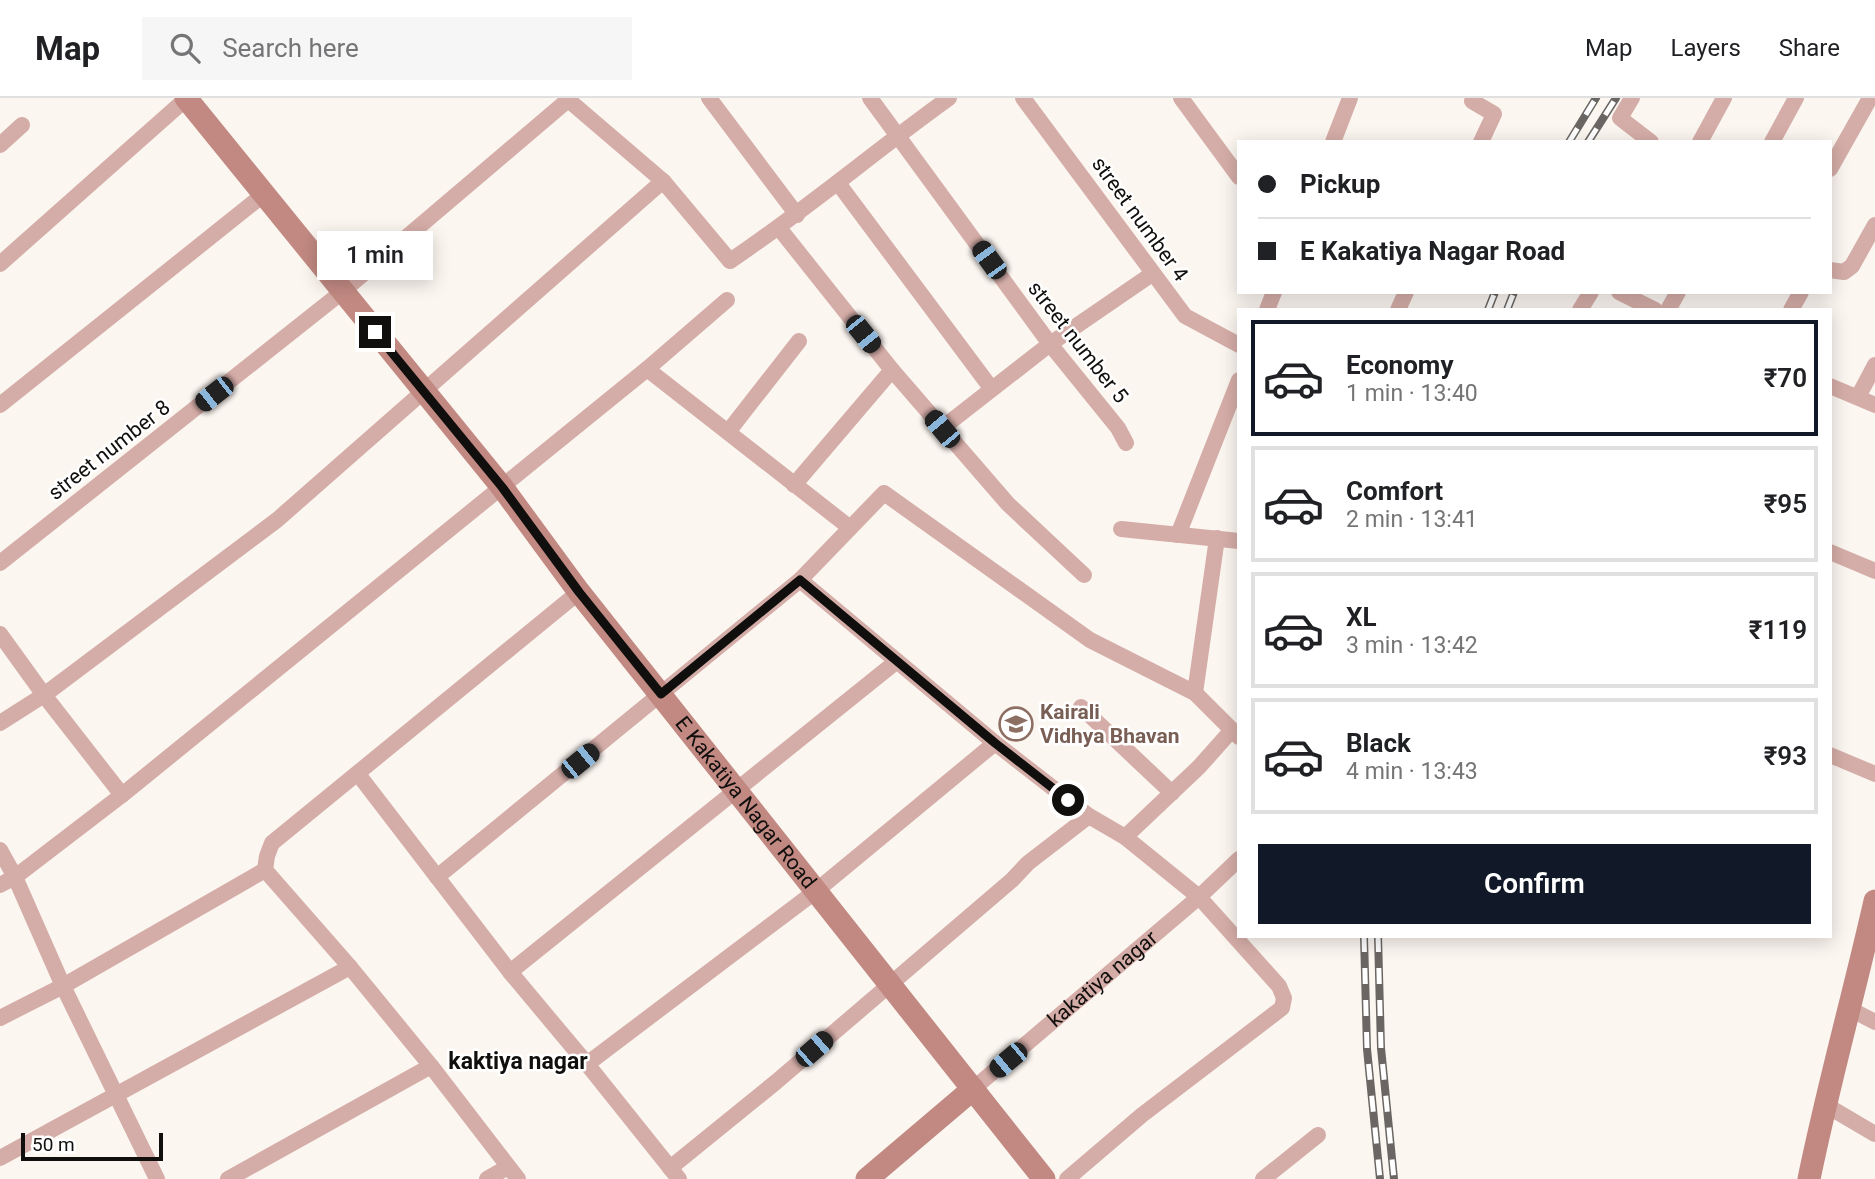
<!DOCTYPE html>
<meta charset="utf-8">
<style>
:root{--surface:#fff;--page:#f6f6f6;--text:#202124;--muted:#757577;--line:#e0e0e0;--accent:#111827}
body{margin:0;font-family:Roboto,sans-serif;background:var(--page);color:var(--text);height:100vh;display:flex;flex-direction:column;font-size:26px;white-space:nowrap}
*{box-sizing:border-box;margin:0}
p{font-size:23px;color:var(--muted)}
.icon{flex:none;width:38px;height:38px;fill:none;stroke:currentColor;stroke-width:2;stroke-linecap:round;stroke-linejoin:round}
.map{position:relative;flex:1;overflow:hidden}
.panel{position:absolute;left:1237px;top:210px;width:595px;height:630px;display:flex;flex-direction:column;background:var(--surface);border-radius:0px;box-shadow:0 4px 18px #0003}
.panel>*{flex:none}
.hud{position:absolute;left:1237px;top:42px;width:595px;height:154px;border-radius:0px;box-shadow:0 4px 18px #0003;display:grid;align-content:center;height:154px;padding:0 21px;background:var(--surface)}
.scale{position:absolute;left:21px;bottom:18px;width:142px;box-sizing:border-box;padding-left:7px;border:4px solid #110f0d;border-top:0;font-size:19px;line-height:24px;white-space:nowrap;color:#110f0d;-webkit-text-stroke:5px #fff;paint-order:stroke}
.end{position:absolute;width:32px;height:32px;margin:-16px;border:9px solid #110f0d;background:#fff;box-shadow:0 0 0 4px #fff}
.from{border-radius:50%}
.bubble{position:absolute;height:49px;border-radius:0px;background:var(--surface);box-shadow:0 4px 18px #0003;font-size:23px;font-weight:600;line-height:49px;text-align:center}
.car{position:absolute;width:21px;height:42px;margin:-21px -10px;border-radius:9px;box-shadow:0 0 5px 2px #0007;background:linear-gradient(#222 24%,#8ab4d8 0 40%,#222 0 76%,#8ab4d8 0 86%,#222 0)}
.hud b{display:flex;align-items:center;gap:24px;height:66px;font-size:26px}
.hud b+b{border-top:2px solid var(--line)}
.hud i{width:18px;height:18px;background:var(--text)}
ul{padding:12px 0 0;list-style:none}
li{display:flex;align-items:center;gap:21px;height:116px;margin:0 14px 10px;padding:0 7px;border:4px solid var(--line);border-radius:0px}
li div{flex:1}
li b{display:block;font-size:26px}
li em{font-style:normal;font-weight:600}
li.selected{border-color:var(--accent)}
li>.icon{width:63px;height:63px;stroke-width:1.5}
.cta{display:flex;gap:14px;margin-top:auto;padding:14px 21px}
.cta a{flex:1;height:80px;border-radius:0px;background:var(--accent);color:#fff;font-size:28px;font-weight:600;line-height:80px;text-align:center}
header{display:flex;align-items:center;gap:42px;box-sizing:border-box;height:98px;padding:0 35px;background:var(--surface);border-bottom:2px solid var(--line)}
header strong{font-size:33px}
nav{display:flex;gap:38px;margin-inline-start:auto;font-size:24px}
.search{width:490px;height:63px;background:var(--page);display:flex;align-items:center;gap:18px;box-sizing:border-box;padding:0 24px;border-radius:0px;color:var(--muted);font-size:26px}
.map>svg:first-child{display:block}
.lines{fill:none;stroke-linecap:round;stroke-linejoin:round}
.street{stroke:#d5ada8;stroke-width:16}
.secondary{stroke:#c18982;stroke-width:23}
.rail-casing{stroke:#6a6663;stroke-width:8}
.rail{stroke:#fff;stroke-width:5;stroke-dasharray:16;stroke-linecap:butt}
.route{stroke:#110f0d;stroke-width:9}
.labels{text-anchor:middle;stroke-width:5;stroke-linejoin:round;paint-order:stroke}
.street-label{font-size:21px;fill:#110f0d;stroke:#fff}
.education-label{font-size:21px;font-weight:bold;fill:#785e54;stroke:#fff;text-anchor:start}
.neighbourhood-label{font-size:23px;font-weight:bold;fill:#110f0d;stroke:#fff}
</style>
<header>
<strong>Map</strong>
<div class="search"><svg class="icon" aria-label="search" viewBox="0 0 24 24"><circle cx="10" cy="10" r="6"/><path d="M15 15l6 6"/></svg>Search here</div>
<nav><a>Map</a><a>Layers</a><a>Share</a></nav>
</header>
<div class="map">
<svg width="1875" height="1081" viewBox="0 0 1875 1081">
<rect width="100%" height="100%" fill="#fcf6f1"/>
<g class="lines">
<!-- street -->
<g class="street">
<path d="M566,0L663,83L730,163C806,112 875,53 949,0"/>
<polyline points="709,0 797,117"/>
<polyline points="870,0 1050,246 1118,330 1126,345"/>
<polyline points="1023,0 1185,218 1239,247"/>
<polyline points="1181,0 1239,79"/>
<polyline points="1473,0 1472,3 1494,16 1481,44"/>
<polyline points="1632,0 1620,20 1651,44"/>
<polyline points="1333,44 1350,0"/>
<polyline points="1700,44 1724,0"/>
<polyline points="1772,44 1796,0"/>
<polyline points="0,47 22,27"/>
<polyline points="1830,71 1870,0"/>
<polyline points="838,85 991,290"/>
<polyline points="779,130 892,272 1008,406 1084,477"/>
<polyline points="0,166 187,0"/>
<polyline points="1830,172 1844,174 1852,168 1875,127"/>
<polyline points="1619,194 1655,212"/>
<polyline points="1267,212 1274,194"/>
<polyline points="1398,212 1406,194"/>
<polyline points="1580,212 1591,194"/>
<polyline points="1668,212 1678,194"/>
<polyline points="1791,212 1801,194"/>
<polyline points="647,271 849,429"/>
<polyline points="1830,288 1875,307"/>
<polyline points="1858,299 1875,267"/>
<polyline points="0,307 263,97"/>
<polyline points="941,331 1050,246 1152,176"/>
<polyline points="728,334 799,243"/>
<polyline points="794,387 892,272"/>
<polyline points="1121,431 1239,443"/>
<polyline points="1178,437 1239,282"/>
<polyline points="1830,454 1875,473"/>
<polyline points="0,465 342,194 568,2"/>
<polyline points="800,482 995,645 1089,718 1125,739 1199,799 1279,888 1284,900 1282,910 1142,1017 1067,1081"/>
<polyline points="0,536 44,597 122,697"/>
<polyline points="1195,595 1217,440"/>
<polyline points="1081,609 1172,695"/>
<polyline points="0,625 44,597 277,422 663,83"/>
<polyline points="1830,657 1875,676"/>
<polyline points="358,676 510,874 587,966 679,1081"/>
<polyline points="1125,739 1199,669 1231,633"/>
<polyline points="0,752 15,779 63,888 157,1081"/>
<polyline points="265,772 350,869 431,968 518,1081"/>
<polyline points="437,779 800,482 884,395 1090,542 1195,595 1239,639"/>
<polyline points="0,787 15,779 122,697 647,271 727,202"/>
<polyline points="510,874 897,563"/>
<polyline points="1850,911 1875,924"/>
<polyline points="0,920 63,888 265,772 267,758 272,745 579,494"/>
<polyline points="587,966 816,793 995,645"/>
<path id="s1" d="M973,991L1199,799L1239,761"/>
<polyline points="1824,1006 1875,1036"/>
<polyline points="0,1060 350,869"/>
<polyline points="670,1070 776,984 1012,782 1028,765 1089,718"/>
<polyline points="228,1081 431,968"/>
<polyline points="487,1081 508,1069"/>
<polyline points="1263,1081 1318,1037"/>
</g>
<!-- secondary -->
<g class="secondary">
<path id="s2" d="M186,0L502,389L579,494L1044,1081"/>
<polyline points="867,1081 973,991"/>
<path d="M1809,1081C1828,988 1854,896 1875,803"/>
</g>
<defs>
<g id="rail">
<polyline points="1569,44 1596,0"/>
<polyline points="1588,44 1616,0"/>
<polyline points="1488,212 1495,194"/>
<polyline points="1507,212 1514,194"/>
<polyline points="1364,838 1367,951 1380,1081"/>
<polyline points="1378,838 1381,950 1394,1081"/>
</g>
</defs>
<!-- rail casing -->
<use href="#rail" class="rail-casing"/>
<!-- rail -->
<use href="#rail" class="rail"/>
</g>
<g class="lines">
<!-- route -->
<polyline class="route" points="375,234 502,389 579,494 661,596 800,482 995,645 1068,702"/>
</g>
<!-- icons -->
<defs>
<symbol id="school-ring" viewBox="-11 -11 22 22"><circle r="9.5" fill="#fff" stroke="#8d6e63" stroke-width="1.5"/><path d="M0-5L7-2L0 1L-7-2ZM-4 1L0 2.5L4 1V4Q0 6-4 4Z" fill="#8d6e63"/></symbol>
</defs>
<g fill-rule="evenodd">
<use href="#school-ring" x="997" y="607" width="38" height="38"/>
</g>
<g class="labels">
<!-- street labels -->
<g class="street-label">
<text transform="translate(1140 121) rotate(54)" y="7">street number 4</text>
<text transform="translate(1078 244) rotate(52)" y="7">street number 5</text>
<text transform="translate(109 352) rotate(-38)" y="7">street number 8</text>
<text dy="7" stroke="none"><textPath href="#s2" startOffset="900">E Kakatiya Nagar Road</textPath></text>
<text dy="7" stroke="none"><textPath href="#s1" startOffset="170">kakatiya nagar</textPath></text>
</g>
<!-- education labels -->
<g class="education-label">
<text x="1040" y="621">Kairali<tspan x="1040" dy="24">Vidhya Bhavan</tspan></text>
</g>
<!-- neighbourhood labels -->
<g class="neighbourhood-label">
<text x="518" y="971">kaktiya nagar</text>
</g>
</g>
</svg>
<div class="scale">50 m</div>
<i class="end from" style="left:1068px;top:702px"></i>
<i class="end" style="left:375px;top:234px"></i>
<div class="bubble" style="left:317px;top:133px;width:116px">1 min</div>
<i class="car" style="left:989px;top:162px;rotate:324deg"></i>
<i class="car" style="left:863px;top:236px;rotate:141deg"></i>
<i class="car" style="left:214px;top:296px;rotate:232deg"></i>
<i class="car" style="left:942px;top:331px;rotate:320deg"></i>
<i class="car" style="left:580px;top:663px;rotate:51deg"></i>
<i class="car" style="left:814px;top:951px;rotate:49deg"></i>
<i class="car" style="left:1008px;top:962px;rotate:230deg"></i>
<div class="hud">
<b><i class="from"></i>Pickup</b>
<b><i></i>E Kakatiya Nagar Road</b>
</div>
<section class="panel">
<ul>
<li class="selected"><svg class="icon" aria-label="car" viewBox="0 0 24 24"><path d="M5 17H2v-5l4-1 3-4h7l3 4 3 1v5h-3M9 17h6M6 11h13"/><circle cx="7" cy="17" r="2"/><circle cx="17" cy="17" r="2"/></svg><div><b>Economy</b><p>1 min · 13:40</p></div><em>₹70</em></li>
<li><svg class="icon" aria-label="car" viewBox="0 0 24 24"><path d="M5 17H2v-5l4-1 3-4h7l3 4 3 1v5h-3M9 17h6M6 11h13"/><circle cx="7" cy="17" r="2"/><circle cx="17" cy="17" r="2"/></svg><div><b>Comfort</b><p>2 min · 13:41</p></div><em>₹95</em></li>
<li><svg class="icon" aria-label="car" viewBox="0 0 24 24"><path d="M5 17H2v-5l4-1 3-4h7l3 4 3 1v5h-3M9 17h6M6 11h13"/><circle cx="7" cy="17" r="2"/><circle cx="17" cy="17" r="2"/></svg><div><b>XL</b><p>3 min · 13:42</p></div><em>₹119</em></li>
<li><svg class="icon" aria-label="car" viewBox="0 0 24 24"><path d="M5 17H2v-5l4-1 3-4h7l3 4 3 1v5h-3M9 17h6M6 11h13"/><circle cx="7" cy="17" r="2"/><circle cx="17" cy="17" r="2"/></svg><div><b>Black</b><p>4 min · 13:43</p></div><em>₹93</em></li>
</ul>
<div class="cta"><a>Confirm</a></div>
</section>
</div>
